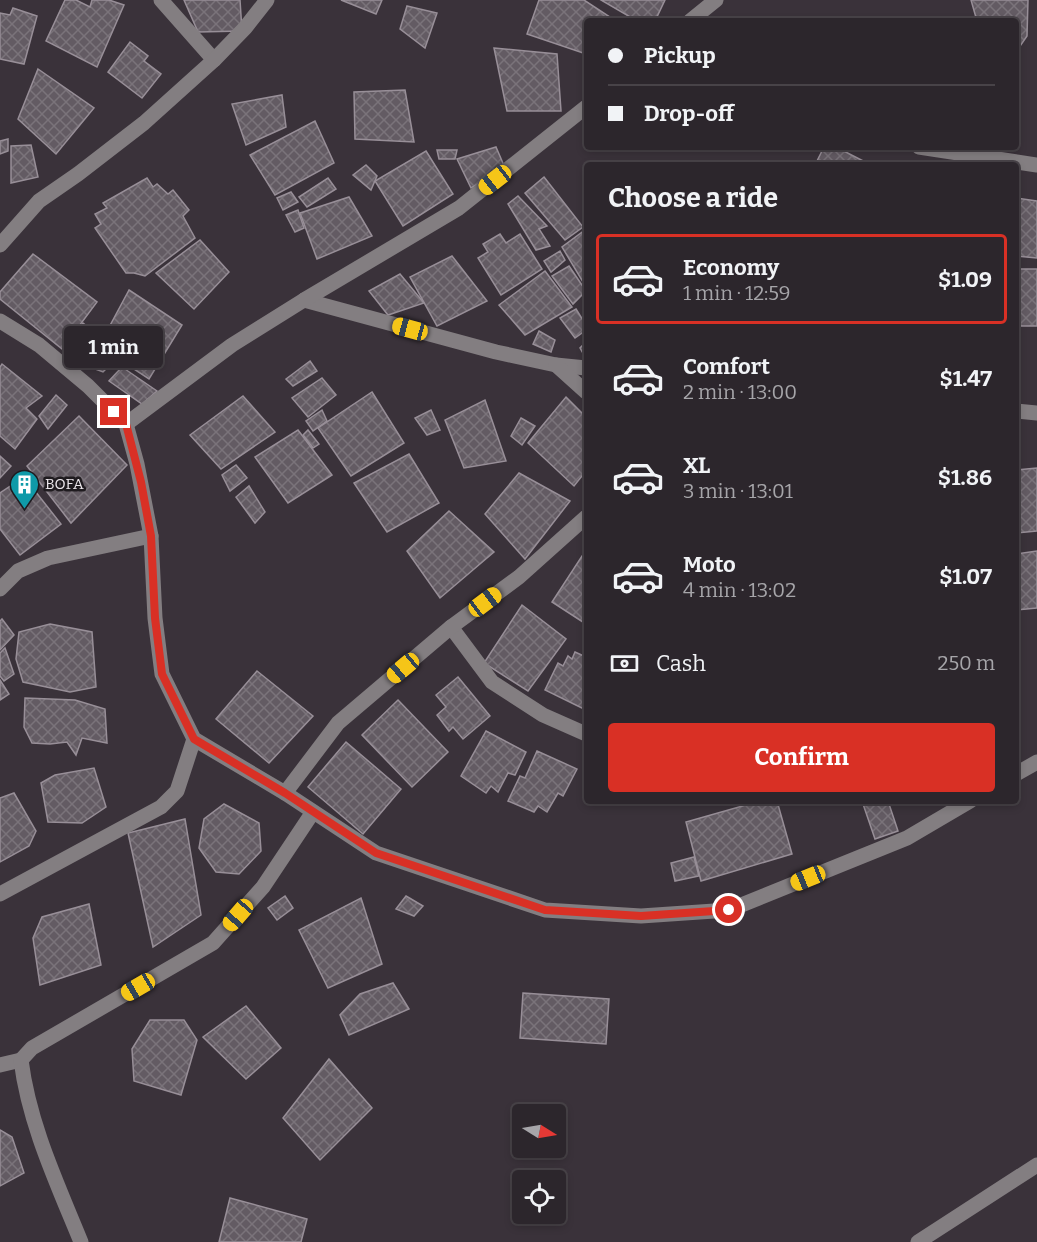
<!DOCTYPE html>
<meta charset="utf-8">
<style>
:root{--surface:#2c262c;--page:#383238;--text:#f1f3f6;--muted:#a6a5a9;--line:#484348;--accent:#d93025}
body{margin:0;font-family:Bitter,serif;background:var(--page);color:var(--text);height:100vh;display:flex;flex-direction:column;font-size:22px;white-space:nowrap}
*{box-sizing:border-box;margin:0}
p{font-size:20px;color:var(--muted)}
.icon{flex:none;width:33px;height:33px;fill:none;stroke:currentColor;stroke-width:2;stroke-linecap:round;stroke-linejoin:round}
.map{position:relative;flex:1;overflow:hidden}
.sheet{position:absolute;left:584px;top:162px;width:435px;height:642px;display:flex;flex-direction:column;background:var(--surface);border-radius:6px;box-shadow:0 3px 9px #0003,0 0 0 2px var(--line)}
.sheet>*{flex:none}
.top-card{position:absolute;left:584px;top:18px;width:435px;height:132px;border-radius:6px;box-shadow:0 3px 9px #0003,0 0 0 2px var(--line);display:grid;align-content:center;height:132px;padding:0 24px;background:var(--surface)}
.needle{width:39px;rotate:101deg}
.buttons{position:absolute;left:512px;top:1104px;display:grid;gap:12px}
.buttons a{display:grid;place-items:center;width:54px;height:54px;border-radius:6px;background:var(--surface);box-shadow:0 3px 9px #0003,0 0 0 2px var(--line);font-size:30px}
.end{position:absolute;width:27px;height:27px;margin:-14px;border:8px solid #d93025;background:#fff;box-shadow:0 0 0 3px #fff}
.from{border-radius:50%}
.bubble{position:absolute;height:42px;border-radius:6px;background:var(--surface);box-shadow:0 3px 9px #0003,0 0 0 2px var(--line);font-size:20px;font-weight:700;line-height:42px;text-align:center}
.car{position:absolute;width:18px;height:36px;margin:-18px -9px;border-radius:8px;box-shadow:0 0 4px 2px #0007;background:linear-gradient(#f5c518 24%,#345 0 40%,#f5c518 0 76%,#345 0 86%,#f5c518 0)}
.top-card b{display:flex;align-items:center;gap:21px;height:57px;font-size:22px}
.top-card b+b{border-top:2px solid var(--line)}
.top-card i{width:15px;height:15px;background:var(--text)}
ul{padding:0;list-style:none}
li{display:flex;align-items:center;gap:18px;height:90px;margin:0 12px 9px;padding:0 12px;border:3px solid transparent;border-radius:6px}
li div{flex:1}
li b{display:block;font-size:22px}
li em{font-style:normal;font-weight:700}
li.current{border-color:var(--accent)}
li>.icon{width:54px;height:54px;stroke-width:1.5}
h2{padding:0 24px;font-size:27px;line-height:72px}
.pay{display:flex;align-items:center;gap:15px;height:66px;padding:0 24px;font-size:22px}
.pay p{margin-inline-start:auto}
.cta{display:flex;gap:12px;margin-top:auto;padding:12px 24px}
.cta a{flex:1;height:69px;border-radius:6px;background:var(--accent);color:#fff;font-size:24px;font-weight:700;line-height:69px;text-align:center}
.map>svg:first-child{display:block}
.building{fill:url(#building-cross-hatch);stroke:#988f98;stroke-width:1.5}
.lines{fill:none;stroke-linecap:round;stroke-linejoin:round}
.minor{stroke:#837e81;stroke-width:15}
.route{stroke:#d93025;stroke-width:8}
.labels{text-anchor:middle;stroke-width:5;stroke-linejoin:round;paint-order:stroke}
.poi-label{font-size:15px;fill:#ece7ec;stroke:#1f1b1f;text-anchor:start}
</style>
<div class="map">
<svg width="1037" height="1242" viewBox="0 0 1037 1242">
<defs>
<pattern id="building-cross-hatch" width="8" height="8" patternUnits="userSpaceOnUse" patternTransform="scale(1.5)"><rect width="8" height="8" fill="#635b63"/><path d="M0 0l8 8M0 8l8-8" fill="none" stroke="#7a737a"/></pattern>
</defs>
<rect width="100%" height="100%" fill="#3a323a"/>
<!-- building -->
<g class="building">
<polygon points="65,0 76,0 90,7 92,0 109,0 124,5 97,67 46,41"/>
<polygon points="184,0 240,0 242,31 198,32"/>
<polygon points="341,0 382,0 376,14"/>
<polygon points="539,0 584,0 610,17 609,21 586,21 586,54 527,34"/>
<polygon points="601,0 665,0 655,21 637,21"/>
<polygon points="971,0 1028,0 1027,36 1016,52 1016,21 977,21"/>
<polygon points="407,6 437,13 425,48 400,29"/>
<polygon points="13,8 37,16 24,64 0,59 0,13 10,15"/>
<polygon points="130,42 148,56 144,61 161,74 142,98 108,72"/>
<polygon points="494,48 557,54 561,111 507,111"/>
<polygon points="38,69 94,108 56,154 18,119"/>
<polygon points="405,90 414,142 355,139 354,92"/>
<polygon points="282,95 286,127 246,145 232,104"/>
<polygon points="315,121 334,163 275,195 250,155"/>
<polygon points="8,139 8,151 0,154 0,141"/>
<polygon points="31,145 38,177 11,183 11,146"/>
<polygon points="496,147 505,168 471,188 457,159"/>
<polygon points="824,147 836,147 871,165 815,165"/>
<polygon points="437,150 457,150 455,159 439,159"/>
<polygon points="426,151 453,194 403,226 375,181"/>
<polygon points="366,165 377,176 371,190 353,175"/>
<polygon points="544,177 583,227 565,240 525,193"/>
<polygon points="147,178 153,187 157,184 168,194 173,190 189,210 183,216 195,238 145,276 134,273 126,273 95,228 101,224 95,214 107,208 103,203"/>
<polygon points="328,178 336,189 307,207 299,197"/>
<polygon points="291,192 298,202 283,210 277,198"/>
<polygon points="518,196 547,226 539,229 550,246 536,250 508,204"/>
<polygon points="349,197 372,236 317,259 300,213"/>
<polygon points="1016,198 1037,201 1037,258 1016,256"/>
<polygon points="298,210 304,228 295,232 286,215"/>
<polygon points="585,230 586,233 586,287 562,247"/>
<polygon points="500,234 506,243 520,234 542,269 501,295 478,258 488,252 483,244"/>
<polygon points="200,240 229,272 194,309 156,273"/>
<polygon points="560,251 565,260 551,272 544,261"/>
<polygon points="33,254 97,302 62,349 0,299 0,292"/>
<polygon points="452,256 487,301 437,326 410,277"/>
<polygon points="569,266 586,291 573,304 552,276"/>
<rect x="1016" y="269" width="21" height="57"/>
<polygon points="545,271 572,307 525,335 499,305"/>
<polygon points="400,274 424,303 388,315 369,291"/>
<polygon points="129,290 182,325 149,379 99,346"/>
<polygon points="576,309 586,325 586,330 575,338 560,318"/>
<polygon points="83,323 94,332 75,359 63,352"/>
<polygon points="539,331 555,340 551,352 533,344"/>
<polygon points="90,342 115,360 103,372 76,362"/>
<polygon points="586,342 586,355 585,357 580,348"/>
<polygon points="310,361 317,371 293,386 286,379"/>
<polygon points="2,364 42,396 26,408 37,419 15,449 0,436 0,367"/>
<polygon points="122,367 157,391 142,404 109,381"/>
<polygon points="322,378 336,395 308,417 292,398"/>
<polygon points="372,392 404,443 351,476 318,428"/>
<polygon points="56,395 67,405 48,429 39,416"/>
<polygon points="243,396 275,432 221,469 190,435"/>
<polygon points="566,397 586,417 586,471 574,486 528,443"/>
<polygon points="485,400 506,461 464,468 445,420"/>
<polygon points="322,410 327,421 313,431 306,421"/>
<polygon points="431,410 440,430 427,435 415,418"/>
<polygon points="79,416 127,465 71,523 27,466"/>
<polygon points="521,418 535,426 522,445 511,436"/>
<polygon points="298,430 332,475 288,503 255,457"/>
<polygon points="308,430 319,444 313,448 303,435"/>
<polygon points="409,454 439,503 387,532 354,483"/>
<polygon points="0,456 11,466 0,478"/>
<polygon points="236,465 247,478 230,491 222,475"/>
<polygon points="1037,468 1037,531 1016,533 1016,470"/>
<polygon points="519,473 570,501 525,559 485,514"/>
<polygon points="24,477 61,524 20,555 0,529 0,493"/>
<polygon points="249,486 265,512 255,523 236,497"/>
<polygon points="449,511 494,552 440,598 407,551"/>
<polygon points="1037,551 1037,608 1016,610 1016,554"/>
<polygon points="582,556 586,559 586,624 552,602"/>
<polygon points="522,605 566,639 528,691 484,663"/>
<polygon points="2,619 14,635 0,650 0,621"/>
<polygon points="50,624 92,632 96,687 70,692 23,682 16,659 19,632"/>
<polygon points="5,648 14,674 4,681 0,676 0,653"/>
<polygon points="575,652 586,657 586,710 545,690 558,663 563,666 568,656 572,659"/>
<polygon points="257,671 313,716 269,763 216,719"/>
<polygon points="458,677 490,716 463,739 453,727 449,731 437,715 446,707 436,695"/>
<polygon points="0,680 9,694 0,700"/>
<polygon points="25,698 75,700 105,709 107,743 82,738 76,755 67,742 50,744 32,743 24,727"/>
<polygon points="398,700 448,752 412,787 362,735"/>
<polygon points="486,731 526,752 515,775 508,773 498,792 491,786 486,793 461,776"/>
<polygon points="346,742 401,789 363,834 308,787"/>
<polygon points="537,751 577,769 563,796 558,793 547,812 538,806 534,812 508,801 520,776 525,778"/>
<polygon points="94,768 106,807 82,823 48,822 41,783 55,775"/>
<polygon points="14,793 36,831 29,846 0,862 0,798"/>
<polygon points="760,801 777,801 792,854 701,881 686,822"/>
<polygon points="862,801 888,801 898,831 875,839"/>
<polygon points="224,804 259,823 261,851 239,874 216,872 199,848 204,819"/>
<polygon points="185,819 201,915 153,947 128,833"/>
<polygon points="694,857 699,876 675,881 671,863"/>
<polygon points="285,896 293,908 277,920 268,908"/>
<polygon points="406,896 423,906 414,916 396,909"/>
<polygon points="361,898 382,964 328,988 299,930"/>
<polygon points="89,904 101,965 40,985 33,938 42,917"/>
<polygon points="393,983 409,1009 349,1035 340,1015 360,994"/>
<polygon points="523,993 609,999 606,1044 520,1038"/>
<polygon points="246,1006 281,1048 246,1079 203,1037"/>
<polygon points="150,1020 184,1020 197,1040 181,1095 134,1081 132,1049"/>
<polygon points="329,1059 372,1108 320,1160 283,1118"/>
<polygon points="0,1130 12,1137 24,1173 0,1186"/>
<polygon points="230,1198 307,1219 301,1242 219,1242"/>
</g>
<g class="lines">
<!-- minor -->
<g class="minor">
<polyline points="161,0 214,60"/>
<polyline points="690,21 716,0"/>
<polyline points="919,147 1037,165"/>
<polyline points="0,245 39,201 78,174 144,123 214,60 245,28 267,0"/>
<polyline points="304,300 496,352 556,365 586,368"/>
<polyline points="0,321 39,345 88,386 126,424 137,464 151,536 155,618 162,674 194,739 285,793 376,853 545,910 641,916 729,910 907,838 970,801"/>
<polyline points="556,365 586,392"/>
<polyline points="1016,411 1037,413"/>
<polyline points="126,424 232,345 304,300 459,208 586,107"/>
<polyline points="0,589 18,571 48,558 151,536"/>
<polyline points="451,627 492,682 543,715 586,734"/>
<polyline points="1016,774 1037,762"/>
<polyline points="285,793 338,723 451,627 519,577 586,517"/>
<polyline points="0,894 161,807 177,791 194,739"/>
<polyline points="0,1065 21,1060"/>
<path d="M81,1242C57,1183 29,1124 21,1060L32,1048L213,943L263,887L313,812"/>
<polyline points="918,1242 1037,1165"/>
</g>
</g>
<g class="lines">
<!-- route -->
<polyline class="route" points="114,412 126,424 141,482 151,536 155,618 162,674 194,739 285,793 376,853 545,910 641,916 729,910"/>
</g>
<!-- icons -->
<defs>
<symbol id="building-pin" viewBox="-11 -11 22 30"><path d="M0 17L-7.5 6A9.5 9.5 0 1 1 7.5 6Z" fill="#0f9aa8" stroke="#1f1b1f"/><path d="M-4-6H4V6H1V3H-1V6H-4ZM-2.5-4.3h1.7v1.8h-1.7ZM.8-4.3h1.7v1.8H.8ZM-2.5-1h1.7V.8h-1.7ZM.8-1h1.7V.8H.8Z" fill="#fff"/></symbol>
</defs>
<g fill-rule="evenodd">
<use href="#building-pin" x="8" y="468" width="33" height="45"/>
</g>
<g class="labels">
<!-- poi labels -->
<g class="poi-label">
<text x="45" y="489">BOFA</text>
</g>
</g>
</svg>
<div class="buttons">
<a><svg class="needle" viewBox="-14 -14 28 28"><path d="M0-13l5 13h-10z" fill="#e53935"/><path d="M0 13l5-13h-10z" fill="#a6a5a9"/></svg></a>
<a><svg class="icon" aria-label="locate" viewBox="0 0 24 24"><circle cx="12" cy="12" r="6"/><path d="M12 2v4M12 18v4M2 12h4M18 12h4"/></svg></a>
</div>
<i class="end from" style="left:729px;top:910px"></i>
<i class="end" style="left:114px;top:412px"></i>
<div class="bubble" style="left:64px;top:326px;width:99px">1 min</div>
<i class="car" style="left:495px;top:180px;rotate:232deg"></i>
<i class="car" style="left:410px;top:329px;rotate:285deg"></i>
<i class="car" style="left:485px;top:602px;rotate:53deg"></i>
<i class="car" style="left:403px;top:668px;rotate:230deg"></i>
<i class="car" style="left:808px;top:878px;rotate:248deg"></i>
<i class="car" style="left:238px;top:915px;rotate:221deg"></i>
<i class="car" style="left:138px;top:987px;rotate:240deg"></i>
<div class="top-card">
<b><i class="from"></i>Pickup</b>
<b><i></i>Drop-off</b>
</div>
<section class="sheet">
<h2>Choose a ride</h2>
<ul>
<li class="current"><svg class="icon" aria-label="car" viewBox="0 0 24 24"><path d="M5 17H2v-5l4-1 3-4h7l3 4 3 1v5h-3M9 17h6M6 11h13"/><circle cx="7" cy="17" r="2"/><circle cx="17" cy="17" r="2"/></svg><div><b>Economy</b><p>1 min · 12:59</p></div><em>$1.09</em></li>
<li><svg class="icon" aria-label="car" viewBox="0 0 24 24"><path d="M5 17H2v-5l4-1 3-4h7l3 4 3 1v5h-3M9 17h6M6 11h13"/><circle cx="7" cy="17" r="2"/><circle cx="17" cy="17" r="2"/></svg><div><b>Comfort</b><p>2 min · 13:00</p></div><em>$1.47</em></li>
<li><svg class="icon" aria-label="car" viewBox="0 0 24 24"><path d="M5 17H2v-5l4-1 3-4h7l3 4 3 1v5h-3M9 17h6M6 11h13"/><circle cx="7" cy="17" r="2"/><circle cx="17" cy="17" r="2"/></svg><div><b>XL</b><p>3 min · 13:01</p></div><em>$1.86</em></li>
<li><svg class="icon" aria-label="car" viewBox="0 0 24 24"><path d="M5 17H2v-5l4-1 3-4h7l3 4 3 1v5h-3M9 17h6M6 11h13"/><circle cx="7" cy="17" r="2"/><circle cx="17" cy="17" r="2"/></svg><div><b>Moto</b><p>4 min · 13:02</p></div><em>$1.07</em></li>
</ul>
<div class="pay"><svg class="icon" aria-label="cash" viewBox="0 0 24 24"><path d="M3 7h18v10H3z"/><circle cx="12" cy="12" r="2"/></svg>Cash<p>250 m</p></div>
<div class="cta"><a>Confirm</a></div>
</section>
</div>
